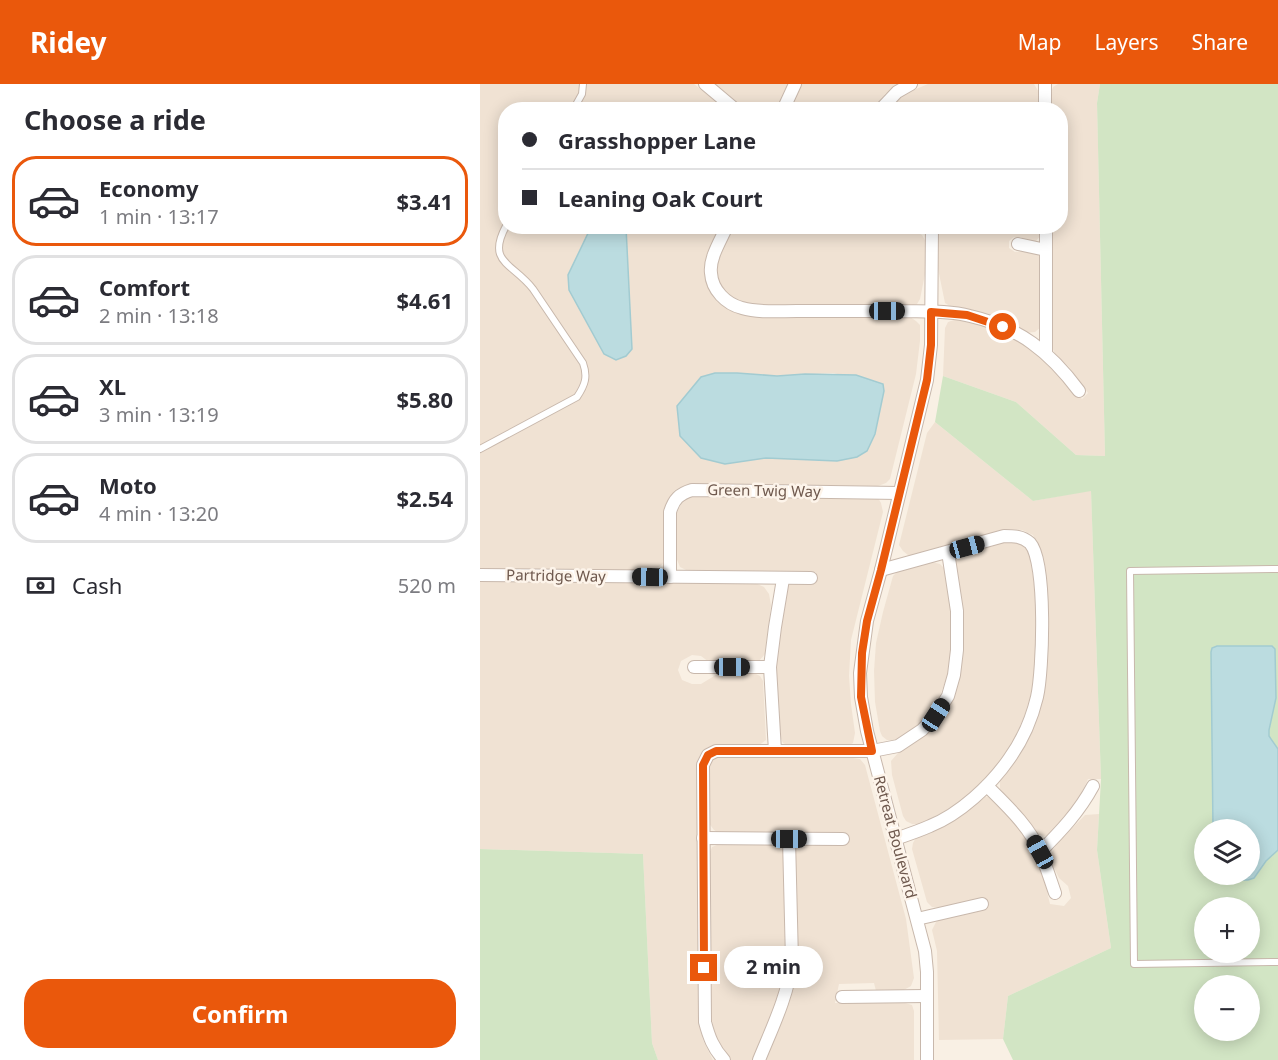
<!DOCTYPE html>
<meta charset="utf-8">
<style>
:root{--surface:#fff;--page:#f2f2f3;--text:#2b2b33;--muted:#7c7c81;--line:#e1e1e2;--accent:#ea580c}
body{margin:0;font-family:"Noto Sans",sans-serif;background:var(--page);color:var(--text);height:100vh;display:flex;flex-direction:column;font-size:22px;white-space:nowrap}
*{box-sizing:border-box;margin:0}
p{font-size:20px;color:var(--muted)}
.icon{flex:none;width:33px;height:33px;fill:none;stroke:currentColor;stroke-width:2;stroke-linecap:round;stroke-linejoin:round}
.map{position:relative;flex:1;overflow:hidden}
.sheet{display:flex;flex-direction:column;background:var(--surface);width:480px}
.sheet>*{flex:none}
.top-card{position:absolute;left:18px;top:18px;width:570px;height:132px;border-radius:24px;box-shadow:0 3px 15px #0003;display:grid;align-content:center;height:132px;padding:0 24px;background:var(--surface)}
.buttons{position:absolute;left:714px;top:735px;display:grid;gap:12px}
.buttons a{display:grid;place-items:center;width:66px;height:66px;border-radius:50%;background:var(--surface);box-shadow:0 3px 15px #0003;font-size:30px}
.end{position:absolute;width:27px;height:27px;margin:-14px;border:8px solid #ea580c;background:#fff;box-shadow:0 0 0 3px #fff}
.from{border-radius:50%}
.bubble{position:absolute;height:42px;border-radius:21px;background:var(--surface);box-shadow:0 3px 15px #0003;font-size:20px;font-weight:700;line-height:42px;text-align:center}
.car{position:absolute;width:18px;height:36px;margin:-18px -9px;border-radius:8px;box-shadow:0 0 4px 2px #0007;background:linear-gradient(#222 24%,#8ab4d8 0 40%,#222 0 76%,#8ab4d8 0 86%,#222 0)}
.top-card b{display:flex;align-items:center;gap:21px;height:57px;font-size:22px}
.top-card b+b{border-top:2px solid var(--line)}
.top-card i{width:15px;height:15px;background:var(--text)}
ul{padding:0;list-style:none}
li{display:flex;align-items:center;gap:18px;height:90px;margin:0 12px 9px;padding:0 12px;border:3px solid var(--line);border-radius:24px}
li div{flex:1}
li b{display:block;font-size:22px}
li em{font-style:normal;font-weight:700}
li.selected{border-color:var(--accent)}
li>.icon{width:54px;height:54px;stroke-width:1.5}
h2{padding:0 24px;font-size:27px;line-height:72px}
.pay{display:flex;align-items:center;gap:15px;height:66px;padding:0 24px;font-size:22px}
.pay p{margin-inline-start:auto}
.action{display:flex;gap:12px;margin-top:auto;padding:12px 24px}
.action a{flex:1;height:69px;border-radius:24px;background:var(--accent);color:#fff;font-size:24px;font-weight:700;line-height:69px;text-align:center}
header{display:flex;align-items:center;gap:36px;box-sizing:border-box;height:84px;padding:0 30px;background:var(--accent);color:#fff}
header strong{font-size:28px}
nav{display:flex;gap:33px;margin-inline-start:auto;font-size:21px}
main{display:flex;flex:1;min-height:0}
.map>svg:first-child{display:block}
.residential{fill:#f0e2d3;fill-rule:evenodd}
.green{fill:#d2e5c4;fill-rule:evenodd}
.water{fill:#bbdce0;stroke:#a2cbd1;stroke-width:1.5}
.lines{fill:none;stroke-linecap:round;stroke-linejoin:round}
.lane-casing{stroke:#c8b8ac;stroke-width:8}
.street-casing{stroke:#c8b8ac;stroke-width:14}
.lane{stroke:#fff;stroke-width:6}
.street{stroke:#fff;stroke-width:12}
.route{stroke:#ea580c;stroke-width:8}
.labels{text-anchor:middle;stroke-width:5;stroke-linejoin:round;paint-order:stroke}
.street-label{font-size:15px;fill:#6e584d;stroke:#fdf4ea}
</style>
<header>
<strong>Ridey</strong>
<nav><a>Map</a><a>Layers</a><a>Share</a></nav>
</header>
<main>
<section class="sheet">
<h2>Choose a ride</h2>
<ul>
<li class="selected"><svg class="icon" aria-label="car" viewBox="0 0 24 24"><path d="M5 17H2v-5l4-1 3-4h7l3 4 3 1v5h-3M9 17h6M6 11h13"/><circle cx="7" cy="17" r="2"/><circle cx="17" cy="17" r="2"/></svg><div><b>Economy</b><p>1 min · 13:17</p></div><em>$3.41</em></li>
<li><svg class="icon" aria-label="car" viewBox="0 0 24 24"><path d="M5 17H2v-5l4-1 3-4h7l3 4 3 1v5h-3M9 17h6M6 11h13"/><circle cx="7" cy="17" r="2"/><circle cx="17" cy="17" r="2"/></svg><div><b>Comfort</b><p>2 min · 13:18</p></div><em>$4.61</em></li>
<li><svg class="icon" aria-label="car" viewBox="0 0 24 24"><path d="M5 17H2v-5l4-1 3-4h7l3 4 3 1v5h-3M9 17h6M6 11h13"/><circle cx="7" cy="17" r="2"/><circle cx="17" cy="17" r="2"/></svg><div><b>XL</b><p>3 min · 13:19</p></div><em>$5.80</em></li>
<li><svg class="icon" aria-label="car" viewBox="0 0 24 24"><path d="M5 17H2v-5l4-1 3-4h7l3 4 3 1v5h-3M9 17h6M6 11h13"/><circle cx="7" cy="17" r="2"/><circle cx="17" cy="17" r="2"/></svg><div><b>Moto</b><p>4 min · 13:20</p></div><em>$2.54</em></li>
</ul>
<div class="pay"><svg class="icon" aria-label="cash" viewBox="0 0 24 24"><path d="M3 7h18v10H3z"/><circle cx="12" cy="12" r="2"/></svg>Cash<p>520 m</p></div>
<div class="action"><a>Confirm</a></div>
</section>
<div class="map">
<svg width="798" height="976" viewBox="0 0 798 976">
<rect width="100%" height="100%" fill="#f9f0e4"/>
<!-- residential -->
<g class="residential">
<path d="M0,0H214L246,25L26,26V142L242,143L230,205L237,217L253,227L266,231L430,233L436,237L440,241V257L436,290L410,395L406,399L398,402L209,400L195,406L187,418L183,433V480L172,487L0,485ZM236,289H257L297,292L353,289L403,300L404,307L395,350L387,367L377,373L357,377L286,374L245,380L221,374L200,352L221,293Z"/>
<polygon points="233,0 309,0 296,26 263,25"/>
<polygon points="320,0 420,0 405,10 394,25 308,26"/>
<polygon points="448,0 554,0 560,10 560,25 406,26 422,11"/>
<polygon points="578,0 620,0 617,19 625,372 596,371 536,318 463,292 465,244 468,238 477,235 493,237 528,250 562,273 602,315 608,309 589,283 575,270 572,263 571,143 580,142 580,26 571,25 570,11 573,3"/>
<polygon points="252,143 322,143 323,146 435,147 442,151 446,158 447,180 440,215 437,220 429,222 272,221 256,218 239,200 236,188 238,174"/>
<polygon points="458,143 561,143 561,151 556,157 545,157 541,153 534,153 529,157 529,164 535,168 546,167 558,170 560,175 561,243 555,248 545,249 473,224 465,219 456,175"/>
<polygon points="455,338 553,417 611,406 621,695 608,695 598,717 573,749 565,752 556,750 520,705 520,695 555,635 560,468 553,451 542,446 530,445 434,471 428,471 423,467 419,461 447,349"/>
<polygon points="215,411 398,414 401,419 403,428 371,556 369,592 371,620 375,649 373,659 366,663 311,663 303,659 299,650 296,585 298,548 308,500 335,500 336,488 208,487 200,483 196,473 195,433 204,414"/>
<polygon points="531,456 539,457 545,462 550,473 555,507 557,562 554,600 544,633 530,664 505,696 473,723 440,740 432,740 426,737 423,732 412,691 411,677 418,669 451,645 469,620 475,481 477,474 482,470"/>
<polygon points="452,478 460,480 465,485 468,500 472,539 470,585 456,622 439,642 418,657 407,656 402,652 400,647 395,618 394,587 396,559 403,528 413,492 418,487"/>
<polygon points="0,497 275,499 284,503 289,510 291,521 285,570 278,578 229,578 221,572 212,571 201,577 198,586 202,596 212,600 221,600 239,589 274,589 280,592 283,597 286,656 278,662 234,662 223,668 217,686 220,941 223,956 233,976 178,976 172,959 163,770 0,765"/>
<polygon points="238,672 373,674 380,675 385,681 426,835 434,894 431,902 422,907 396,907 394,899 359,900 355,919 425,919 432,921 434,927 434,976 286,976 311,911 315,888 315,763 367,759 366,750 240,750 234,746 228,738 228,687 231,678"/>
<polygon points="504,712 515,715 531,732 555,770 563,791 570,820 584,822 591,814 588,802 579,794 569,774 576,761 605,731 619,730 617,766 631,864 528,912 523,955 459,956 457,867 452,846 456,838 465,833 508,824 504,814 461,824 452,823 447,818 432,765 433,759 437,752"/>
<polygon points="294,760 301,763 304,769 305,884 303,899 277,972 273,976 251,976 239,964 230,930 230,768 232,763 237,761"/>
</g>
<!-- green -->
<g class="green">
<path d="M620,0H798V976H533L523,955L528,912L631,864L617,766L621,695L611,407L553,417L455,338L463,292L536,318L596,371L625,372L617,19ZM724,746H770V790H724ZM724,824H770V868H724ZM724,902H770V946H724Z"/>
<polygon points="0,765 163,770 172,959 178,976 0,976"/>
</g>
<!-- water -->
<g class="water">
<polygon points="111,143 146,143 152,265 146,272 136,276 124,270 89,206 88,191"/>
<polygon points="235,289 257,289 297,292 325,290 376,291 403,300 404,307 395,350 387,367 377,373 357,377 286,374 245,380 221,374 200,352 197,322 221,293"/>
<polygon points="737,562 792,562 795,565 796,614 789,646 789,652 798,665 798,766 786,777 774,794 768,796 739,796 735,791 770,790 770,746 733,745 731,568 732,564"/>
</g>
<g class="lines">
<defs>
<g id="lane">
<polyline points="93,26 102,10 103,0"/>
<path d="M0,365L97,313C105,301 108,293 103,279L53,205C33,179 6,179 26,142"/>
<polyline points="798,485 650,487 654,880 798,878"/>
</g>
<g id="street">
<polyline points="225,0 256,26"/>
<polyline points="565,0 565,26"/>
<polyline points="303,26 315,0"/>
<polyline points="400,26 417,8 431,0"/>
<path d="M247,142C241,156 229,174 231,189C232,206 246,220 262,224C279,229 299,227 317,227C350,227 383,227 417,227C441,228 466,226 490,232C539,243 570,268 599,307"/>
<polyline points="538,160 566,166"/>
<polyline points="566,268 566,142"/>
<path d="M401,486L524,452C534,452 542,452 550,459C567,478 563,587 557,613C552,634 542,657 529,675C511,701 480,730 450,742C439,747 427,751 415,755"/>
<polyline points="0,491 331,494"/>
<path d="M190,493V428C194,415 199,410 212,406L419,409"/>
<polyline points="214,583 290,583"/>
<polyline points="295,667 290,583 295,543 303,495"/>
<path d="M507,702C527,722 549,742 560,768C566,781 570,795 575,809"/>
<polyline points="223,754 363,755"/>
<path d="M560,768C581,747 599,728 613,702"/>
<polyline points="437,835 502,820"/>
<polyline points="362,913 446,912"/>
<path d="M244,976C233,964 229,953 225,938L223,681L228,671L236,667H392L418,662L442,646L456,631L468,612L474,591L477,566V527L468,468"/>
<path d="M279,976C292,944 308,912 312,877L309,755"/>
<polyline points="447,976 447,888 445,867 387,647 381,613 380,589 387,537 401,486 447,296 451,261 452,142"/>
</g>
</defs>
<!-- lane casing -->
<use href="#lane" class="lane-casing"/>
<!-- street casing -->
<use href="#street" class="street-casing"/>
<!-- lane -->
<use href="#lane" class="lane"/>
<!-- street -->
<use href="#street" class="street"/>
</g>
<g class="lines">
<!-- route -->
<polyline class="route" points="224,884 223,681 228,671 236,667 392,667 381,613 382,569 387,537 401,486 447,296 451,261 451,228 487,231 523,243"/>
</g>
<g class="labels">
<!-- street labels -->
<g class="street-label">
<text transform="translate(284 407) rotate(1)" y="5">Green Twig Way</text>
<text transform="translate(76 492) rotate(1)" y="5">Partridge Way</text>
<text transform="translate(415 753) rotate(75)" y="5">Retreat Boulevard</text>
</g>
</g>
</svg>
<div class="buttons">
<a><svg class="icon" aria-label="layers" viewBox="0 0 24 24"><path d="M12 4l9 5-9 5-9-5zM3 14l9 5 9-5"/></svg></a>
<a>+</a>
<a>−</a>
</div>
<i class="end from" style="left:523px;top:243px"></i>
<i class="end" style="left:224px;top:884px"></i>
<div class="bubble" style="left:244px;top:862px;width:99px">2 min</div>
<i class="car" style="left:407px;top:227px;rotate:90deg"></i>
<i class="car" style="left:487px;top:463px;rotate:75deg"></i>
<i class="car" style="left:170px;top:493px;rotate:271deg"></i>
<i class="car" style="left:252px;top:583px;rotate:90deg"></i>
<i class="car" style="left:456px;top:631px;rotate:33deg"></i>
<i class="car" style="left:309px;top:755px;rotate:90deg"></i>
<i class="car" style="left:560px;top:768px;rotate:331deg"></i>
<div class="top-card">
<b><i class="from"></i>Grasshopper Lane</b>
<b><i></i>Leaning Oak Court</b>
</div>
</div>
</main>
